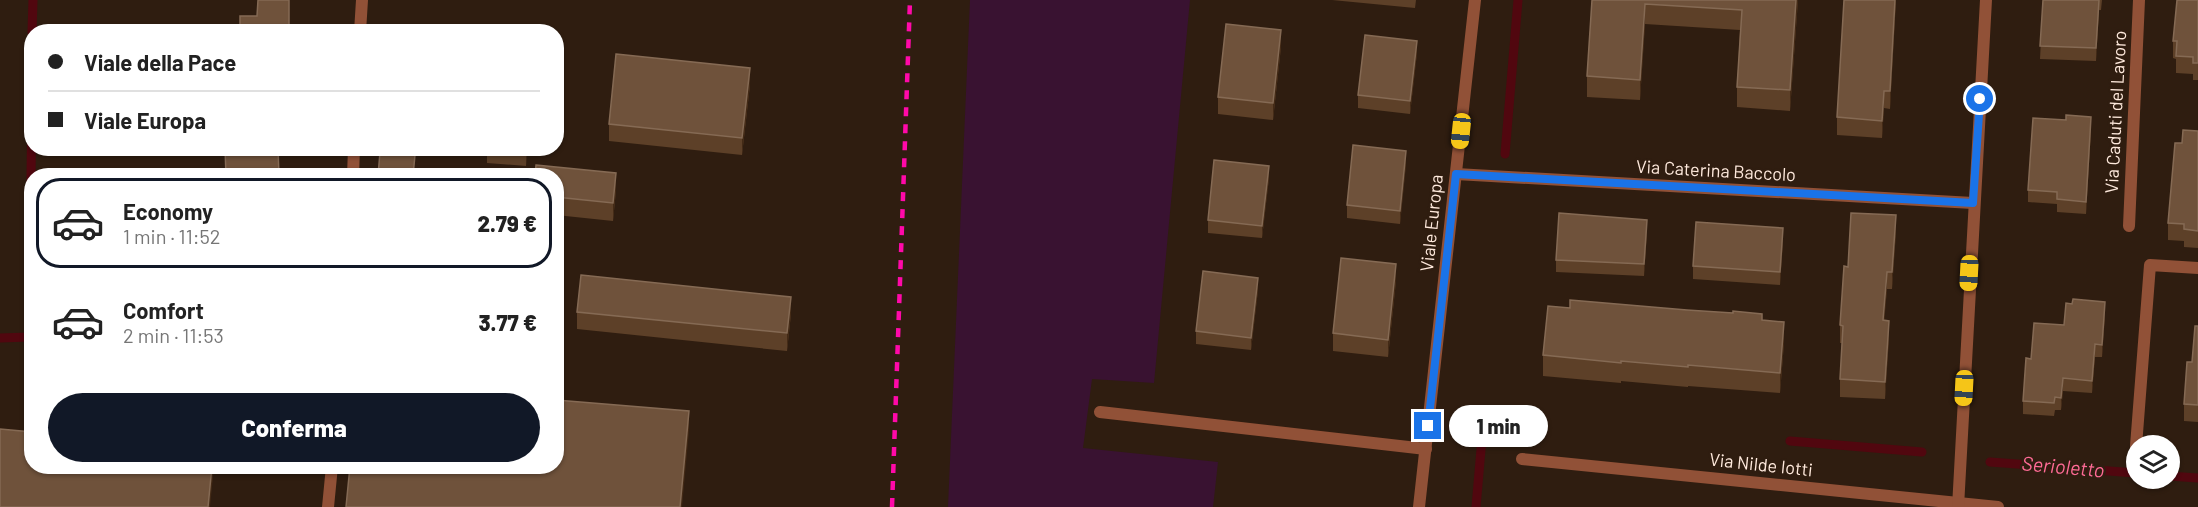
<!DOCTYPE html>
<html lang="it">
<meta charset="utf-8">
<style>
:root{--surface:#fff;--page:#f2f2f2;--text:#222;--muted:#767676;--line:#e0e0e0;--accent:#111827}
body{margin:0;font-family:Barlow,sans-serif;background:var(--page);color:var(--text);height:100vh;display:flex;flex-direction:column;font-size:22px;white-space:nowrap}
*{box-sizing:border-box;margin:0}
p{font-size:20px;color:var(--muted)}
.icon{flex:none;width:33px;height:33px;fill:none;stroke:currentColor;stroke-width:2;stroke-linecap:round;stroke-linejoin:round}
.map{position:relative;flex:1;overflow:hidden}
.panel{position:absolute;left:24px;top:168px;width:540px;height:306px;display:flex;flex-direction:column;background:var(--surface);border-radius:24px;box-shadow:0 2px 4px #0004}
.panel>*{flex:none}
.banner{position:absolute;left:24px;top:24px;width:540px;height:132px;border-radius:24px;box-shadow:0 2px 4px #0004;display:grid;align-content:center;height:132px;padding:0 24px;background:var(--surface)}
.tools{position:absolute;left:2126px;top:435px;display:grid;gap:12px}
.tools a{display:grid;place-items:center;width:54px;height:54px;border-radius:50%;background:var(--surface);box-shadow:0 2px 4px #0004;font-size:30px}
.end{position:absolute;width:27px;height:27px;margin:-14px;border:8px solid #1a73e8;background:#fff;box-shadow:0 0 0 3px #fff}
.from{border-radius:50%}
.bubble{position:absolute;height:42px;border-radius:21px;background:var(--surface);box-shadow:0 2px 4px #0004;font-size:20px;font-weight:800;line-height:42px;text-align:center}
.car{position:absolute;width:18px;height:36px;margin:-18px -9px;border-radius:8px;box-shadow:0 0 4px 2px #0007;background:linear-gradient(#f5c518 24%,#345 0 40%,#f5c518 0 76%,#345 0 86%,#f5c518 0)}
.banner b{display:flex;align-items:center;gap:21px;height:57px;font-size:22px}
.banner b+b{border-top:2px solid var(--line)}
.banner i{width:15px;height:15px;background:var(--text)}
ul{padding:10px 0 0;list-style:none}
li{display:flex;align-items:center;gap:18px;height:90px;margin:0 12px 9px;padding:0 12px;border:3px solid transparent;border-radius:24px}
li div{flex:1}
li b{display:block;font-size:22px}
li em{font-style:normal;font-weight:800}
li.selected{border-color:var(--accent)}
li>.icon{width:54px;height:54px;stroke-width:1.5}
.action{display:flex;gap:12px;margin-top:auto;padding:12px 24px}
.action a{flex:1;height:69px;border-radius:36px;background:var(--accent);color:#fff;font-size:24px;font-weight:800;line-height:69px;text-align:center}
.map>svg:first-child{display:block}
.green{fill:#391231}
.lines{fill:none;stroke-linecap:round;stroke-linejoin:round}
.stream{stroke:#51070f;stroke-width:9}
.minor{stroke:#915137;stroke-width:12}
.tertiary{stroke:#915137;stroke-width:12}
.rail{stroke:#ff09a9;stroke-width:4.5;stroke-dasharray:9 8;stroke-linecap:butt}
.wall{fill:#5d4028}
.shaded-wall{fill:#432a16}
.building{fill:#6f523b;stroke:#856a54;stroke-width:1.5}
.route{stroke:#1a73e8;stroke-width:8}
.labels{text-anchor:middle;stroke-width:5;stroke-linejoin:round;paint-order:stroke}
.street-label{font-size:18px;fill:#ffeadd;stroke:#2f1d10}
.water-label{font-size:20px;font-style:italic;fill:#ff6b96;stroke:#2f1d10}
</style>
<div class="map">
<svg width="2198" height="507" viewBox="0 0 2198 507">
<rect width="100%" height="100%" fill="#2f1d10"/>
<!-- green -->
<polygon class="green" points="970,0 1190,0 1154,383 1092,379 1083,448 1218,462 1213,507 948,507"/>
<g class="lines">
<!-- stream -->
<g class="stream">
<polyline points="32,32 33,0"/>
<polyline points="1505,154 1518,0"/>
<polyline points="0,338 29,337 32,98"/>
<polyline points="1790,441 1922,452"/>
<polyline points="1990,462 2136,473"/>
<polyline points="2169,476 2198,478"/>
<polyline points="1476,507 1484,415"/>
</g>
<!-- minor -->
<g class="minor">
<polyline points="1456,174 1973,203"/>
<polyline points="2129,226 2139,0"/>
<polyline points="1100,412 1426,449"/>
<polyline points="2136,446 2150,265 2198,268"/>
<polyline points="1522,459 1998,507"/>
<polyline points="1419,507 1475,0"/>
<polyline points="1958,507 1986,0"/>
</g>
<!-- tertiary -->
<g class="tertiary">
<polyline points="360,32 362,0"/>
<polyline points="353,176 354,148"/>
<polyline points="328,507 332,466"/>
</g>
<!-- rail -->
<polyline class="rail" points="892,507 910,0"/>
</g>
<!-- wall -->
<g class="wall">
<polygon points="1332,0 1416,0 1415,8"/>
<polygon points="1592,0 1798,0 1790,111 1737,107 1737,87 1740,30 1645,24 1640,100 1587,97 1587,76"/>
<polygon points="1896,0 1890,109 1884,108 1882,138 1837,135 1837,117"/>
<polygon points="2043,0 2102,0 2101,10 2099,10 2096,61 2040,59"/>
<polygon points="2198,0 2198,80 2193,80 2193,74 2176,73 2176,59 2173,58 2173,41"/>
<polygon points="1281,47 1273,120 1218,114 1218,97"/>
<polygon points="1417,53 1410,114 1358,108 1358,95"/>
<polygon points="750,85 742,155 609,141 609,124"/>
<polygon points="2091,130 2086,214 2057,212 2057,204 2028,202 2028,190"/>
<polygon points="2198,131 2198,248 2184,247 2184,241 2168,240 2168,223"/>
<polygon points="487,148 527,148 526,166 487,163"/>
<polygon points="1406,164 1400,224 1347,218 1347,205"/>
<polygon points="556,176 616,190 613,221 556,215"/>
<polygon points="1269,178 1262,238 1208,233 1208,220"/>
<polygon points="1647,232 1644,276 1556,272 1556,260"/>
<polygon points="1896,232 1892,289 1887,289 1884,321 1889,338 1885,399 1840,397 1840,379 1842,343 1840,343 1840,325 1848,267"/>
<polygon points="1783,241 1780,285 1693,279 1693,266"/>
<polygon points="1396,281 1388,357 1333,351 1333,333"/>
<polygon points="1258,290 1251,350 1196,344 1196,331"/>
<polygon points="1570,308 1762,320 1784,343 1780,393 1688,386 1688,387 1621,381 1621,383 1543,376 1543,355"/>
<polygon points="577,312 791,314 787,351 577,329"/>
<polygon points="2105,315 2102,357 2095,357 2092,393 2063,391 2061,410 2055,410 2054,416 2023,414 2023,401 2031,359 2064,325"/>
<polygon points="2198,326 2198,422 2184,421 2184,404 2192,362"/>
</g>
<!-- shaded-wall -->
<g class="shaded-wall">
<polygon points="1796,0 1798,0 1790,111 1790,90"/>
<polygon points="1895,0 1896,0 1890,109 1890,91"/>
<polygon points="2099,0 2099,10 2096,61 2096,48"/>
<polygon points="1645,4 1645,24 1640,100 1640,80"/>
<polygon points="1281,30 1281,47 1273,120 1273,103"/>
<polygon points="1417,41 1417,53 1410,114 1410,101"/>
<polygon points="750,68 750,85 742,155 742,138"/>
<polygon points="1884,91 1884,108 1882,138 1882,121"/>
<polygon points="2091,117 2091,130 2086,214 2086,202"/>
<polygon points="526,148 527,148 526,166"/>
<polygon points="1406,151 1406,164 1400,224 1400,211"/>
<polygon points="1269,166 1269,178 1262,238 1262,226"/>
<polygon points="616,173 616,190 613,221 613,203"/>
<polygon points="1896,215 1896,232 1892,289 1892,272"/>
<polygon points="1647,220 1647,232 1644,276 1644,264"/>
<polygon points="1783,228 1783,241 1780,285 1780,272"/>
<polygon points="1396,264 1396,281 1388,357 1388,340"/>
<polygon points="1887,272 1887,289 1883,338 1883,320"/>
<polygon points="1258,278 1258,290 1251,350 1251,338"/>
<polygon points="791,297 791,314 787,351 787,333"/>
<polygon points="2105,302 2105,315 2102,357 2102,345"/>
<polygon points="1889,321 1889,338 1885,399 1885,382"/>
<polygon points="1784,322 1784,343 1780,393 1780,373"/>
<polygon points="2095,344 2095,357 2092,393 2092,381"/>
<polygon points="2063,378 2063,391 2061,410 2061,398"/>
<polygon points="689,411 689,431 682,507 680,507"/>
<polygon points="212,466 214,466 210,507 208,507"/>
</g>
<!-- building -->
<g class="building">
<polygon points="258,0 289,0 289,32 240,32 240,16 257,16"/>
<polygon points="1592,0 1796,0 1790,90 1737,87 1742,10 1645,4 1640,80 1587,76"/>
<polygon points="1844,0 1895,0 1890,91 1884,91 1882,121 1837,117"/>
<polygon points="2043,0 2099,0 2096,48 2040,46"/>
<polygon points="2177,0 2198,0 2198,63 2193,63 2193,57 2176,56 2177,41 2173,41"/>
<polygon points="1226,24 1281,30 1273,103 1218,97"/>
<polygon points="498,26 536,29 536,32 497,32"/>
<polygon points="1365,35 1417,41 1410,101 1358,95"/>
<polygon points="616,54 750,68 742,138 609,124"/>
<polygon points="2066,115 2091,117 2086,202 2057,199 2057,192 2028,190 2033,118 2066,120"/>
<polygon points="2183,130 2198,131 2198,231 2184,229 2184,224 2168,223 2175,143 2182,143"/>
<polygon points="1353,145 1406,151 1400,211 1347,205"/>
<polygon points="225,148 278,148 279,176 226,176"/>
<polygon points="380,152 415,155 413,176 378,176"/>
<polygon points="1214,160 1269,166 1262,226 1208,220"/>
<polygon points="536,165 616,173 613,203 556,197 556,176 535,176"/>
<polygon points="1559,213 1647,220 1644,264 1556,260"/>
<polygon points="1851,213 1896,215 1892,272 1887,272 1883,320 1889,321 1885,382 1840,379 1843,326 1840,325 1844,266 1848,267"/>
<polygon points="1696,222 1783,228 1780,272 1693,266"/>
<polygon points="1341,258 1396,264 1388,340 1333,333"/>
<polygon points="1203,271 1258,278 1251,338 1196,331"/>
<polygon points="581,275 791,297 787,333 577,312"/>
<polygon points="2073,299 2105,302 2102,345 2095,344 2092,381 2063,378 2061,398 2055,397 2054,403 2023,401 2026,358 2031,359 2034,323 2064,325 2066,303 2072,304"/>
<polygon points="1570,300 1687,310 1733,313 1733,311 1762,314 1762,320 1784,322 1780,373 1688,365 1688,367 1621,361 1621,363 1543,355 1548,306 1570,308"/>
<polygon points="2195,326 2198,326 2198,405 2184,404 2187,362 2192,362"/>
<polygon points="556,400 689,411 680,507 346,507 350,466 556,466"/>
<polygon points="0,429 32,432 32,466 212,466 208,507 0,507"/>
</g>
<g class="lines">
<!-- route -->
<polyline class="route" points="1428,426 1456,174 1973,203 1980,99"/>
</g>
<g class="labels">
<!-- street labels -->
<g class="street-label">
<text transform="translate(2116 112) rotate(-87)" y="6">Via Caduti del Lavoro</text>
<text transform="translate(1716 171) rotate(3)" y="6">Via Caterina Baccolo</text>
<text transform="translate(1432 223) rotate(-84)" y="6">Viale Europa</text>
<text transform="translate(1761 465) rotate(6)" y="6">Via Nilde Iotti</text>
</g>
<!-- water labels -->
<g class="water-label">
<text transform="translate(2063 467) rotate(5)" y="7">Serioletto</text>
</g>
</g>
</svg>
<div class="tools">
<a><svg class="icon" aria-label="layers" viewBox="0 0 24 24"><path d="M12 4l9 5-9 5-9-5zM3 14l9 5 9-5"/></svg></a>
</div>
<i class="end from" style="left:1980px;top:99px"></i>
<i class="end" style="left:1428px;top:426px"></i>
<div class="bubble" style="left:1449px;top:405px;width:99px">1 min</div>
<i class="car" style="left:1461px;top:131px;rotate:186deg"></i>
<i class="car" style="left:1969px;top:273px;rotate:183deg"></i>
<i class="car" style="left:1964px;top:388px;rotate:183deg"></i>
<div class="banner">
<b><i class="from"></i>Viale della Pace</b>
<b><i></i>Viale Europa</b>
</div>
<section class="panel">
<ul>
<li class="selected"><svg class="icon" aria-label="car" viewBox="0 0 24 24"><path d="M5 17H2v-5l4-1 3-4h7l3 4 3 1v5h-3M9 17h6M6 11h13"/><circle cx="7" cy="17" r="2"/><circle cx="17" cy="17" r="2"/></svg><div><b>Economy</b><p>1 min · 11:52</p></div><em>2.79 €</em></li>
<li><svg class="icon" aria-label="car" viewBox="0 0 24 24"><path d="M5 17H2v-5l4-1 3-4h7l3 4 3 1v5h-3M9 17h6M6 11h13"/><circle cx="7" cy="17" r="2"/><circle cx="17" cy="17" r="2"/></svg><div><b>Comfort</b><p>2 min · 11:53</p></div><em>3.77 €</em></li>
</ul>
<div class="action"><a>Conferma</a></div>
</section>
</div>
